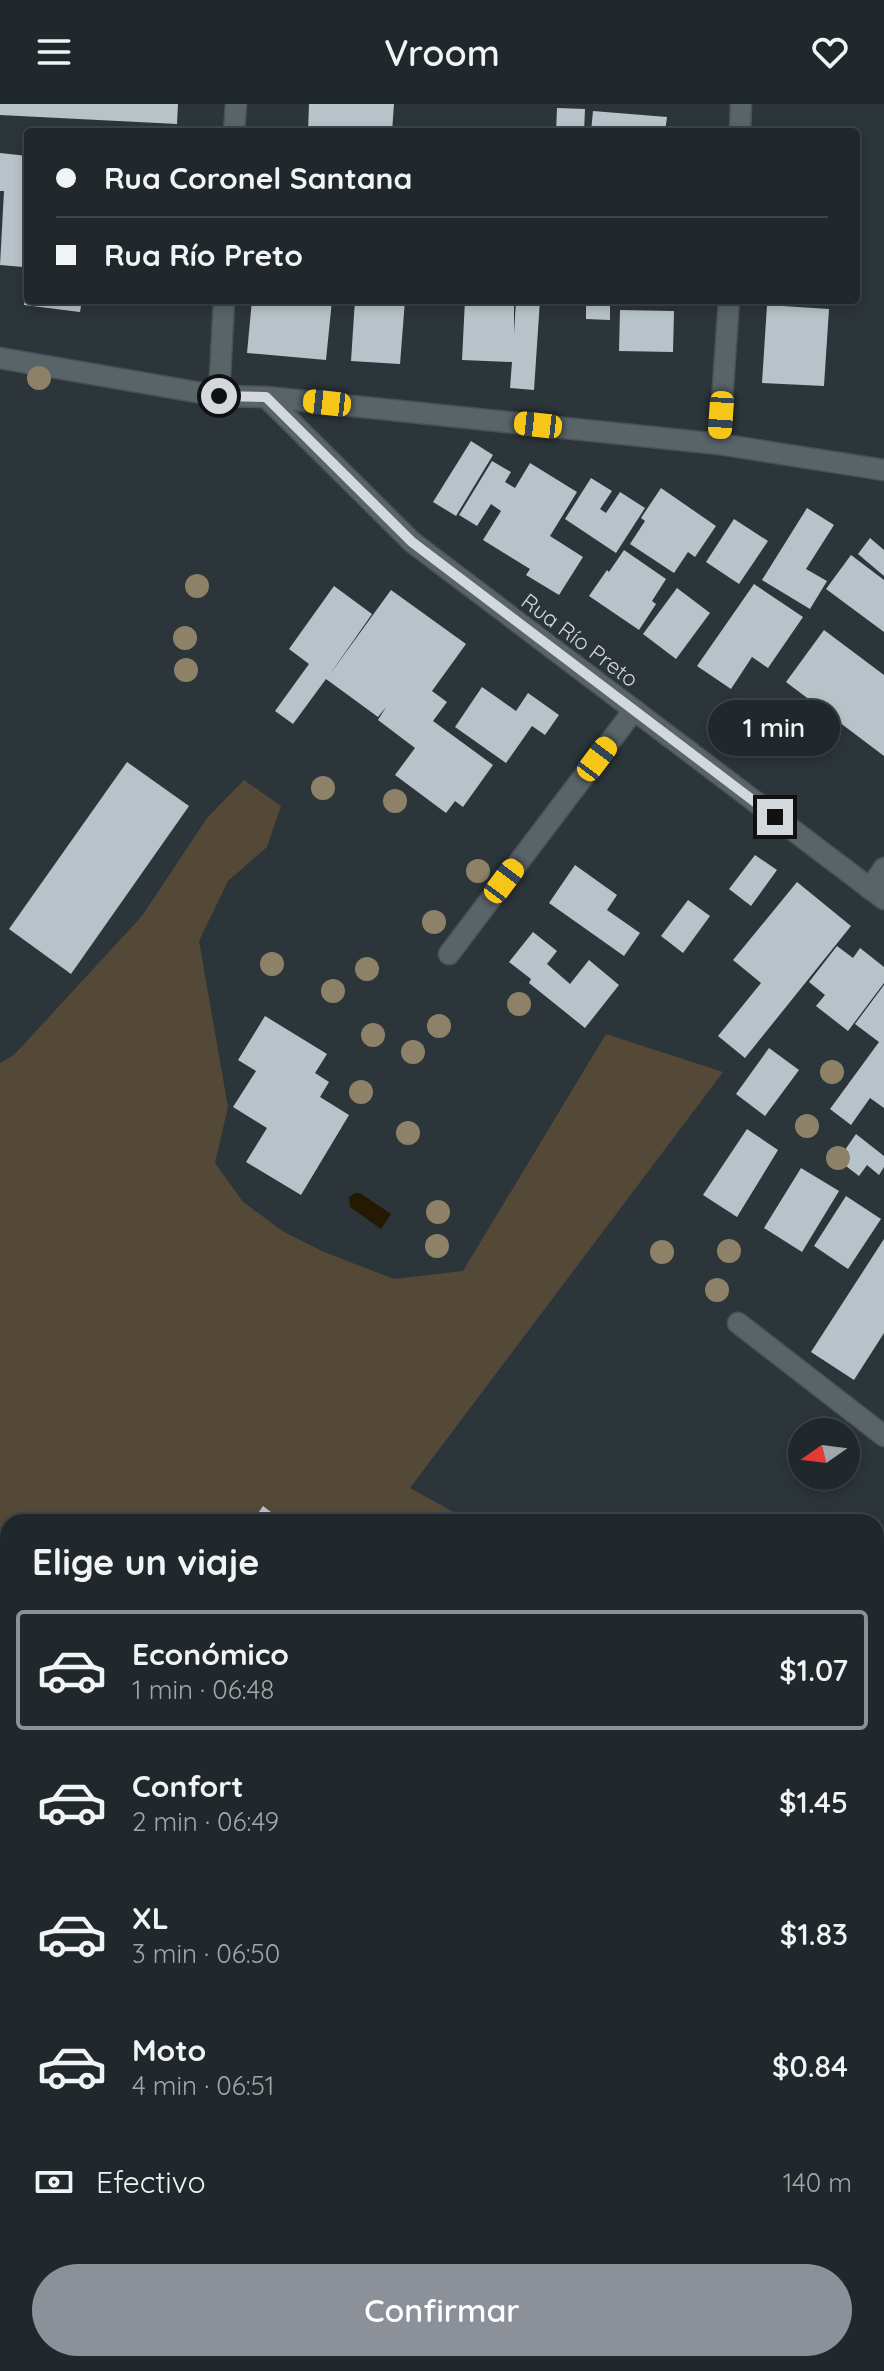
<!DOCTYPE html>
<html lang="es">
<meta charset="utf-8">
<style>
:root{--surface:#21282c;--page:#2d3438;--text:#f1f3f6;--muted:#a2a6a9;--line:#3e4448;--accent:#8c9099}
body{margin:0;font-family:Quicksand,sans-serif;background:var(--page);color:var(--text);height:100vh;display:flex;flex-direction:column;font-size:30px;white-space:nowrap}
*{box-sizing:border-box;margin:0}
p{font-size:26px;color:var(--muted)}
.icon{flex:none;width:44px;height:44px;fill:none;stroke:currentColor;stroke-width:2;stroke-linecap:round;stroke-linejoin:round}
.map{position:relative;flex:1;overflow:hidden}
.drawer{position:absolute;left:0px;top:1410px;width:884px;height:858px;display:flex;flex-direction:column;background:var(--surface);border-radius:24px 24px 0 0;box-shadow:0 4px 12px #0003,0 0 0 2px var(--line)}
.drawer>*{flex:none}
.banner{position:absolute;left:24px;top:24px;width:836px;height:176px;border-radius:8px;box-shadow:0 4px 12px #0003,0 0 0 2px var(--line);display:grid;align-content:center;height:176px;padding:0 32px;background:var(--surface)}
.needle{width:52px;rotate:256deg}
.controls{position:absolute;left:788px;top:1314px;display:grid;gap:16px}
.controls a{display:grid;place-items:center;width:72px;height:72px;border-radius:50%;background:var(--surface);box-shadow:0 4px 12px #0003,0 0 0 2px var(--line);font-size:40px}
.end{position:absolute;width:36px;height:36px;margin:-18px;border:10px solid #d2d8db;background:#111;box-shadow:0 0 0 4px #111}
.from{border-radius:50%}
.bubble{position:absolute;height:56px;border-radius:28px;background:var(--surface);box-shadow:0 4px 12px #0003,0 0 0 2px var(--line);font-size:26px;font-weight:600;line-height:56px;text-align:center}
.car{position:absolute;width:24px;height:48px;margin:-24px -12px;border-radius:10px;box-shadow:0 0 6px 2px #0007;background:linear-gradient(#f5c518 24%,#345 0 40%,#f5c518 0 76%,#345 0 86%,#f5c518 0)}
.banner b{display:flex;align-items:center;gap:28px;height:76px;font-size:30px}
.banner b+b{border-top:2px solid var(--line)}
.banner i{width:20px;height:20px;background:var(--text)}
ul{padding:0;list-style:none}
li{display:flex;align-items:center;gap:24px;height:120px;margin:0 16px 12px;padding:0 16px;border:4px solid transparent;border-radius:8px}
li div{flex:1}
li b{display:block;font-size:30px}
li em{font-style:normal;font-weight:600}
li.current{border-color:var(--accent)}
li>.icon{width:72px;height:72px;stroke-width:1.5}
h2{padding:0 32px;font-size:36px;line-height:96px}
.pay{display:flex;align-items:center;gap:20px;height:88px;padding:0 32px;font-size:30px}
.pay p{margin-inline-start:auto}
.button{display:flex;gap:16px;margin-top:auto;padding:16px 32px}
.button a{flex:1;height:92px;border-radius:48px;background:var(--accent);color:#fff;font-size:32px;font-weight:600;line-height:92px;text-align:center}
header{display:flex;justify-content:space-between;align-items:center;height:104px;padding:0 32px;background:var(--surface);font-size:36px;font-weight:600}
.map>svg:first-child{display:block}
.green{fill:#544937}
.water{fill:#261902}
.building{fill:#b8c3c9}
.lines{fill:none;stroke-linecap:round;stroke-linejoin:round}
.service-casing{stroke:#495155;stroke-width:19}
.minor-casing{stroke:#495155;stroke-width:23}
.service{stroke:#596469;stroke-width:16}
.minor{stroke:#596469;stroke-width:20}
.tree{fill:#8d8168}
.route{stroke:#d2d8db;stroke-width:10}
.labels{text-anchor:middle;stroke-width:8;stroke-linejoin:round;paint-order:stroke}
.street-label{font-size:22px;fill:#d2d8db;stroke:#2c353a}
</style>
<header><svg class="icon" aria-label="menu" viewBox="0 0 24 24"><path d="M4 6h16M4 12h16M4 18h16"/></svg>Vroom<svg class="icon" aria-label="heart" viewBox="0 0 24 24"><path d="M12 20l-8-8c-3-5 5-10 8-4 3-6 11-1 8 4z"/></svg></header>
<div class="map">
<svg width="884" height="2267" viewBox="0 0 884 2267">
<rect width="100%" height="100%" fill="#2c353a"/>
<!-- green -->
<polygon class="green" points="244,676 281,702 267,743 228,777 199,837 228,1003 215,1059 243,1098 284,1128 324,1148 394,1175 463,1167 606,930 723,968 410,1384 468,1416 467,1418 8,1418 8,2260 876,2260 876,1731 884,1736 884,2267 0,2267 0,959 14,951 142,812 207,714"/>
<!-- water -->
<polygon class="water" points="355,1089 360,1089 391,1110 381,1125 350,1103 349,1093"/>
<!-- building -->
<g class="building">
<polygon points="0,0 178,0 177,20 0,11"/>
<polygon points="309,0 394,0 392,28 308,28"/>
<polygon points="557,4 585,5 584,28 556,28"/>
<polygon points="593,7 667,13 665,28 591,28"/>
<polygon points="0,49 28,52 28,108 23,163 0,161 4,87 0,87"/>
<polygon points="26,181 28,196 82,196 80,208 24,201"/>
<polygon points="252,196 332,196 326,256 247,249"/>
<polygon points="355,196 405,196 400,260 351,257"/>
<polygon points="465,196 514,198 514,230 516,196 540,196 534,286 510,284 512,258 462,256"/>
<polygon points="586,196 610,196 610,216 586,215"/>
<polygon points="767,201 829,205 824,282 762,279"/>
<polygon points="620,206 674,207 673,248 619,247"/>
<polygon points="471,337 493,351 456,412 433,398"/>
<polygon points="492,357 511,368 505,378 515,384 530,359 577,388 550,432 583,453 559,491 526,471 530,465 483,436 501,407 491,400 477,422 459,411"/>
<polygon points="591,374 612,387 600,405 606,409 620,388 645,404 616,449 565,415"/>
<polygon points="661,384 716,422 695,453 688,448 674,469 630,440 645,417 641,414"/>
<polygon points="807,404 834,421 806,465 827,477 810,505 762,476"/>
<polygon points="734,415 768,437 739,480 706,458"/>
<polygon points="870,434 884,446 884,472 858,450"/>
<polygon points="624,446 666,475 652,497 656,500 639,526 589,492 607,466 609,468"/>
<polygon points="851,451 884,476 884,528 826,485"/>
<polygon points="754,480 803,513 768,564 752,553 731,585 697,562"/>
<polygon points="334,482 372,510 328,573 391,486 466,540 432,587 447,598 433,617 493,661 463,703 455,697 446,709 395,671 415,644 378,616 386,603 378,613 326,575 293,620 275,607 309,560 289,545"/>
<polygon points="677,484 710,509 676,555 643,530"/>
<polygon points="824,526 884,571 884,652 786,578"/>
<polygon points="482,583 516,607 528,589 559,611 545,631 532,622 506,659 455,623"/>
<polygon points="127,658 189,702 71,870 9,825"/>
<polygon points="755,751 777,766 751,802 729,785"/>
<polygon points="575,761 617,791 607,806 640,829 624,852 549,799"/>
<polygon points="797,778 851,822 745,954 718,932 761,879 733,856"/>
<polygon points="688,796 710,812 683,849 661,832"/>
<polygon points="533,828 557,847 547,860 570,880 589,856 619,881 585,924 529,879 531,875 509,858"/>
<polygon points="837,842 853,854 860,844 884,863 884,879 848,927 816,902 825,891 809,878"/>
<polygon points="884,881 884,1004 870,994 851,1021 830,1005 879,938 855,920"/>
<polygon points="265,912 327,950 315,969 329,978 320,993 349,1011 301,1091 246,1058 267,1024 233,1003 256,967 238,956"/>
<polygon points="769,944 799,966 765,1012 736,990"/>
<polygon points="747,1025 778,1046 737,1113 703,1091"/>
<polygon points="856,1030 884,1052 884,1063 879,1071 867,1061 859,1072 838,1056"/>
<polygon points="801,1064 839,1087 802,1148 764,1124"/>
<polygon points="846,1092 881,1115 848,1165 814,1142"/>
<polygon points="884,1135 884,1229 854,1276 811,1248"/>
<polygon points="263,1402 284,1418 252,1418"/>
</g>
<g class="lines">
<defs>
<polyline id="service" points="0,1993 8,1982"/>
<g id="minor">
<polyline points="234,28 236,0"/>
<polyline points="740,28 741,0"/>
<polyline points="0,254 219,292 266,293 719,340 884,366"/>
<polyline points="219,292 224,196"/>
<polyline points="266,293 412,438 884,795"/>
<polyline points="719,340 729,196"/>
<polyline points="870,785 884,764"/>
<polyline points="449,850 634,606"/>
<polyline points="738,1219 884,1332"/>
</g>
</defs>
<!-- service casing -->
<use href="#service" class="service-casing"/>
<!-- minor casing -->
<use href="#minor" class="minor-casing"/>
<!-- service -->
<use href="#service" class="service"/>
<!-- minor -->
<use href="#minor" class="minor"/>
</g>
<!-- trees -->
<g class="tree">
<circle cx="39" cy="274" r="12"/>
<circle cx="197" cy="482" r="12"/>
<circle cx="185" cy="534" r="12"/>
<circle cx="186" cy="566" r="12"/>
<circle cx="323" cy="684" r="12"/>
<circle cx="395" cy="697" r="12"/>
<circle cx="478" cy="767" r="12"/>
<circle cx="434" cy="818" r="12"/>
<circle cx="272" cy="860" r="12"/>
<circle cx="367" cy="865" r="12"/>
<circle cx="333" cy="887" r="12"/>
<circle cx="519" cy="900" r="12"/>
<circle cx="439" cy="922" r="12"/>
<circle cx="373" cy="931" r="12"/>
<circle cx="413" cy="948" r="12"/>
<circle cx="832" cy="968" r="12"/>
<circle cx="361" cy="988" r="12"/>
<circle cx="807" cy="1022" r="12"/>
<circle cx="408" cy="1029" r="12"/>
<circle cx="838" cy="1054" r="12"/>
<circle cx="438" cy="1108" r="12"/>
<circle cx="437" cy="1142" r="12"/>
<circle cx="729" cy="1147" r="12"/>
<circle cx="662" cy="1148" r="12"/>
<circle cx="717" cy="1186" r="12"/>
</g>
<g class="lines">
<!-- route -->
<polyline class="route" points="219,292 266,293 412,438 775,713"/>
</g>
<g class="labels">
<!-- street labels -->
<g class="street-label">
<text transform="translate(580 536) rotate(37)" y="8">Rua Río Preto</text>
</g>
</g>
</svg>
<div class="controls">
<a><svg class="needle" viewBox="-14 -14 28 28"><path d="M0-13l5 13h-10z" fill="#e53935"/><path d="M0 13l5-13h-10z" fill="#a2a6a9"/></svg></a>
</div>
<i class="end from" style="left:219px;top:292px"></i>
<i class="end" style="left:775px;top:713px"></i>
<div class="bubble" style="left:708px;top:596px;width:132px">1 min</div>
<i class="car" style="left:327px;top:299px;rotate:276deg"></i>
<i class="car" style="left:721px;top:311px;rotate:184deg"></i>
<i class="car" style="left:538px;top:321px;rotate:276deg"></i>
<i class="car" style="left:597px;top:655px;rotate:37deg"></i>
<i class="car" style="left:504px;top:777px;rotate:37deg"></i>
<div class="banner">
<b><i class="from"></i>Rua Coronel Santana</b>
<b><i></i>Rua Río Preto</b>
</div>
<section class="drawer">
<h2>Elige un viaje</h2>
<ul>
<li class="current"><svg class="icon" aria-label="car" viewBox="0 0 24 24"><path d="M5 17H2v-5l4-1 3-4h7l3 4 3 1v5h-3M9 17h6M6 11h13"/><circle cx="7" cy="17" r="2"/><circle cx="17" cy="17" r="2"/></svg><div><b>Económico</b><p>1 min · 06:48</p></div><em>$1.07</em></li>
<li><svg class="icon" aria-label="car" viewBox="0 0 24 24"><path d="M5 17H2v-5l4-1 3-4h7l3 4 3 1v5h-3M9 17h6M6 11h13"/><circle cx="7" cy="17" r="2"/><circle cx="17" cy="17" r="2"/></svg><div><b>Confort</b><p>2 min · 06:49</p></div><em>$1.45</em></li>
<li><svg class="icon" aria-label="car" viewBox="0 0 24 24"><path d="M5 17H2v-5l4-1 3-4h7l3 4 3 1v5h-3M9 17h6M6 11h13"/><circle cx="7" cy="17" r="2"/><circle cx="17" cy="17" r="2"/></svg><div><b>XL</b><p>3 min · 06:50</p></div><em>$1.83</em></li>
<li><svg class="icon" aria-label="car" viewBox="0 0 24 24"><path d="M5 17H2v-5l4-1 3-4h7l3 4 3 1v5h-3M9 17h6M6 11h13"/><circle cx="7" cy="17" r="2"/><circle cx="17" cy="17" r="2"/></svg><div><b>Moto</b><p>4 min · 06:51</p></div><em>$0.84</em></li>
</ul>
<div class="pay"><svg class="icon" aria-label="cash" viewBox="0 0 24 24"><path d="M3 7h18v10H3z"/><circle cx="12" cy="12" r="2"/></svg>Efectivo<p>140 m</p></div>
<div class="button"><a>Confirmar</a></div>
</section>
</div>
